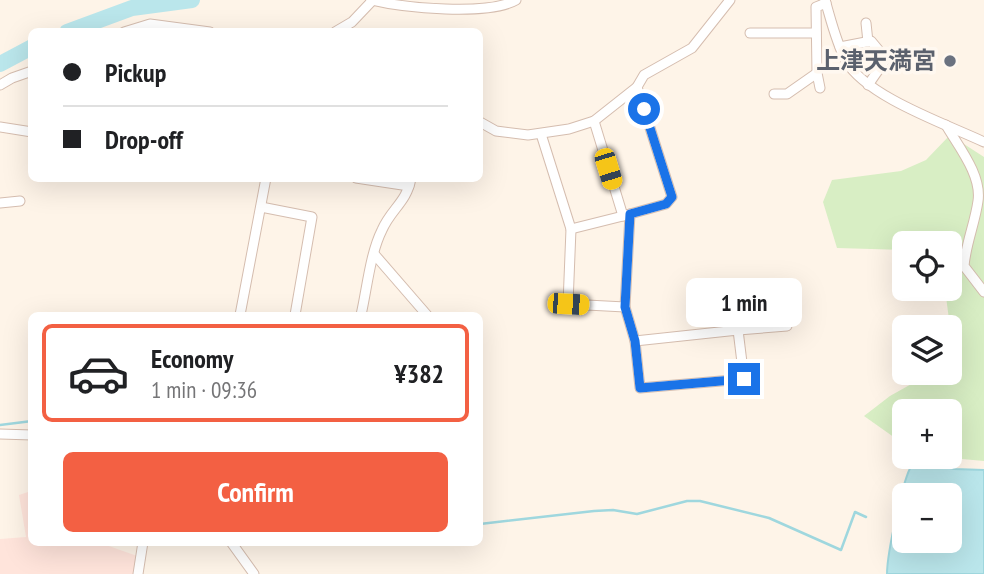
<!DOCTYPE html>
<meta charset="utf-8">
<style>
:root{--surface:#fff;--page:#f6f6f6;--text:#202124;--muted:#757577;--line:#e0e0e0;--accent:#f36043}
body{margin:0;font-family:"PT Sans Narrow","Noto Sans JP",sans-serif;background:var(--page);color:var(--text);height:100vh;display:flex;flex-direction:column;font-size:26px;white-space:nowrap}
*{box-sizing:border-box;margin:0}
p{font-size:23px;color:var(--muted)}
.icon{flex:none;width:38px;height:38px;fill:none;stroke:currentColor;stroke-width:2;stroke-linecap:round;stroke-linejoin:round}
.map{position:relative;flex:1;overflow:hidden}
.sheet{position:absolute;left:28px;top:312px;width:455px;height:234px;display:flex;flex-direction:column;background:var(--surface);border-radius:10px;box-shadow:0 7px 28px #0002}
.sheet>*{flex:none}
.banner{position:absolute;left:28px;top:28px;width:455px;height:154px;border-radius:10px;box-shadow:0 7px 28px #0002;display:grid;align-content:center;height:154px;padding:0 35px;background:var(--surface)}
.buttons{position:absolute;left:892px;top:231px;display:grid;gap:14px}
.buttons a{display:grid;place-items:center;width:70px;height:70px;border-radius:10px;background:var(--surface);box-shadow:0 7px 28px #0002;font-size:35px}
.end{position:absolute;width:32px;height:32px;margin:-16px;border:9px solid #1a73e8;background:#fff;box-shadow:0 0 0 4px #fff}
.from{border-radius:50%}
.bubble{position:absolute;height:49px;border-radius:10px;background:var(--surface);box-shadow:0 7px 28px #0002;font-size:23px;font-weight:600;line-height:49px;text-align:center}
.car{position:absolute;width:21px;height:42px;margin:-21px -10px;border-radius:9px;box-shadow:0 0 5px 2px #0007;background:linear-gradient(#f5c518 24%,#345 0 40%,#f5c518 0 76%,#345 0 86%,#f5c518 0)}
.banner b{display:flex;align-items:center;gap:24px;height:66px;font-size:26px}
.banner b+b{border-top:2px solid var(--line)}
.banner i{width:18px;height:18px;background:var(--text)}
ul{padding:12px 0 0;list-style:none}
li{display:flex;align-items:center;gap:21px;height:98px;margin:0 14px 10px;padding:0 21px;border:4px solid var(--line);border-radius:10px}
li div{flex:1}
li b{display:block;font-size:26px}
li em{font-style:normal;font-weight:600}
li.on{border-color:var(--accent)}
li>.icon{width:63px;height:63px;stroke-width:1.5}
.cta{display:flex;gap:14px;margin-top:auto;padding:14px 35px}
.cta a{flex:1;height:80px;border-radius:10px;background:var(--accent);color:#fff;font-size:28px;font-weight:600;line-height:80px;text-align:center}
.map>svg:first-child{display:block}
.commercial{fill:#ffe4db}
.green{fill:#d8eec4}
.water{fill:#bae6eb;stroke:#9fd7de;stroke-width:2;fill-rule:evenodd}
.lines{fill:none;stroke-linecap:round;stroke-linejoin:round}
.stream{stroke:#9fd7de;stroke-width:2.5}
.river{stroke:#bae6eb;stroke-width:16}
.minor-casing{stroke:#d5bdaf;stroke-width:11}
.minor{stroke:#fff;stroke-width:9}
.route{stroke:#1a73e8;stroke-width:9}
.worship-dot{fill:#6b7280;stroke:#fff8f0;stroke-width:2.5}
.labels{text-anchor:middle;stroke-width:7;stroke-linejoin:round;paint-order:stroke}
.worship-label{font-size:24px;font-weight:bold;fill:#5b616d;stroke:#fff8f0;text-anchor:end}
</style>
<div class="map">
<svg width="984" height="574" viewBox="0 0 984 574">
<rect width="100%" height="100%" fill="#fef4e8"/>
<!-- commercial -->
<polygon class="commercial" points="31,491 32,542 106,543 106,545 140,557 135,574 0,574 0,539 26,537 19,495"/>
<!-- green -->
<polygon class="green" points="950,135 984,157 984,461 940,457 950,457 950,411 905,411 905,445 864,416 890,396 931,373 950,373 950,327 945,289 950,289 950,243 905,243 905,250 837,248 823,202 832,180 901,171 926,160"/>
<!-- water -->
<path class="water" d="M921,461L954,469L984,470V574H887C887,556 903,473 914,462ZM905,495H950V541H905Z"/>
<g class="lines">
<!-- stream -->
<g class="stream">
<polyline points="0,425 32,421"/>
<polyline points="480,524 594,511 613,510 637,514 687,501 700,501 769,518 841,550 855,512 866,517"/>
</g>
<!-- river -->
<g class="river">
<polyline points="67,32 132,8 192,0"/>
<polyline points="0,64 32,47"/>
</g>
<defs>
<g id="minor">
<path d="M371,0C404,8 488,16 516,0"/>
<path d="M825,0C831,20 836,42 846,61C867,97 946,124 984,142"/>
<polyline points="866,23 868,42"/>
<polyline points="124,32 150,24 210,32"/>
<polyline points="335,32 352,22 372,1"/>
<polyline points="750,33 816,33"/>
<polyline points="840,47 871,41 886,59 868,85"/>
<polyline points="0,85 12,78 32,71"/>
<polyline points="820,88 817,73 816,7 826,3"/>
<polyline points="774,94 787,94 817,73"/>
<polyline points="594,121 623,216 630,214"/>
<polyline points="480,122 496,131 528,135 569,129 594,121 637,87 644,75 692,48 730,0"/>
<path d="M946,125C958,146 982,175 978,201C975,223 966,243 964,266L984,292"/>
<polyline points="0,127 32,132"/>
<polyline points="541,134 571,229 568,304 625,307"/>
<polyline points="356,178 409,186"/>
<polyline points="0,203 20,201"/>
<polyline points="261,207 312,217 295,315"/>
<polyline points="571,229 623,216"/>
<polyline points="375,255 427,315"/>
<polyline points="240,315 266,178"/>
<path d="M361,315C367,289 370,254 382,230C391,209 407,202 411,178"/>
<polygon points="738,330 744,379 640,388 635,341"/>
<polyline points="738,330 787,326"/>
<polyline points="635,341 625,307 630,214 666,204 672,197 637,87"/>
<polyline points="0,434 32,435"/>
<polyline points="231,542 254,574"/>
<polyline points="138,574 143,542"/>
</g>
</defs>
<!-- minor casing -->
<use href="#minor" class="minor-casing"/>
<!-- minor -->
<use href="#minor" class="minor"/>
</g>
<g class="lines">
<!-- route -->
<polyline class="route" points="644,109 672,197 666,204 630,214 625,307 635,341 640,388 744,379"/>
</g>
<!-- markers -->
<circle class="worship-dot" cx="950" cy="61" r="7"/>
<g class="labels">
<!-- worship labels -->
<g class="worship-label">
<text x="936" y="69">上津天満宮</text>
</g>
</g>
</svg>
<div class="buttons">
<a><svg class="icon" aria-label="locate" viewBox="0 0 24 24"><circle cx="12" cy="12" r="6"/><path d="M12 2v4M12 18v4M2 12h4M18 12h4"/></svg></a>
<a><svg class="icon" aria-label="layers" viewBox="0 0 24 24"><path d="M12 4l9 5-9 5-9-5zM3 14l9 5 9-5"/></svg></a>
<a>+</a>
<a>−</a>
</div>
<i class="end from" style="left:644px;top:109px"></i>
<i class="end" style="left:744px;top:379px"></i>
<div class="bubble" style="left:686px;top:278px;width:116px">1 min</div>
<i class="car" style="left:608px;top:169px;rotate:163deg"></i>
<i class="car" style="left:568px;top:304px;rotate:93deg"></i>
<div class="banner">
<b><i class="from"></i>Pickup</b>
<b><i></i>Drop-off</b>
</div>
<section class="sheet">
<ul>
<li class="on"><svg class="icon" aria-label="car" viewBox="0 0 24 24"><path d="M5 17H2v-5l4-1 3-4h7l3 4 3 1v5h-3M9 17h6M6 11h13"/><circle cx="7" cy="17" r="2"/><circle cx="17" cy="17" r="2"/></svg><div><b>Economy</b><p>1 min · 09:36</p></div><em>¥382</em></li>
</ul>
<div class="cta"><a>Confirm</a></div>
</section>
</div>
